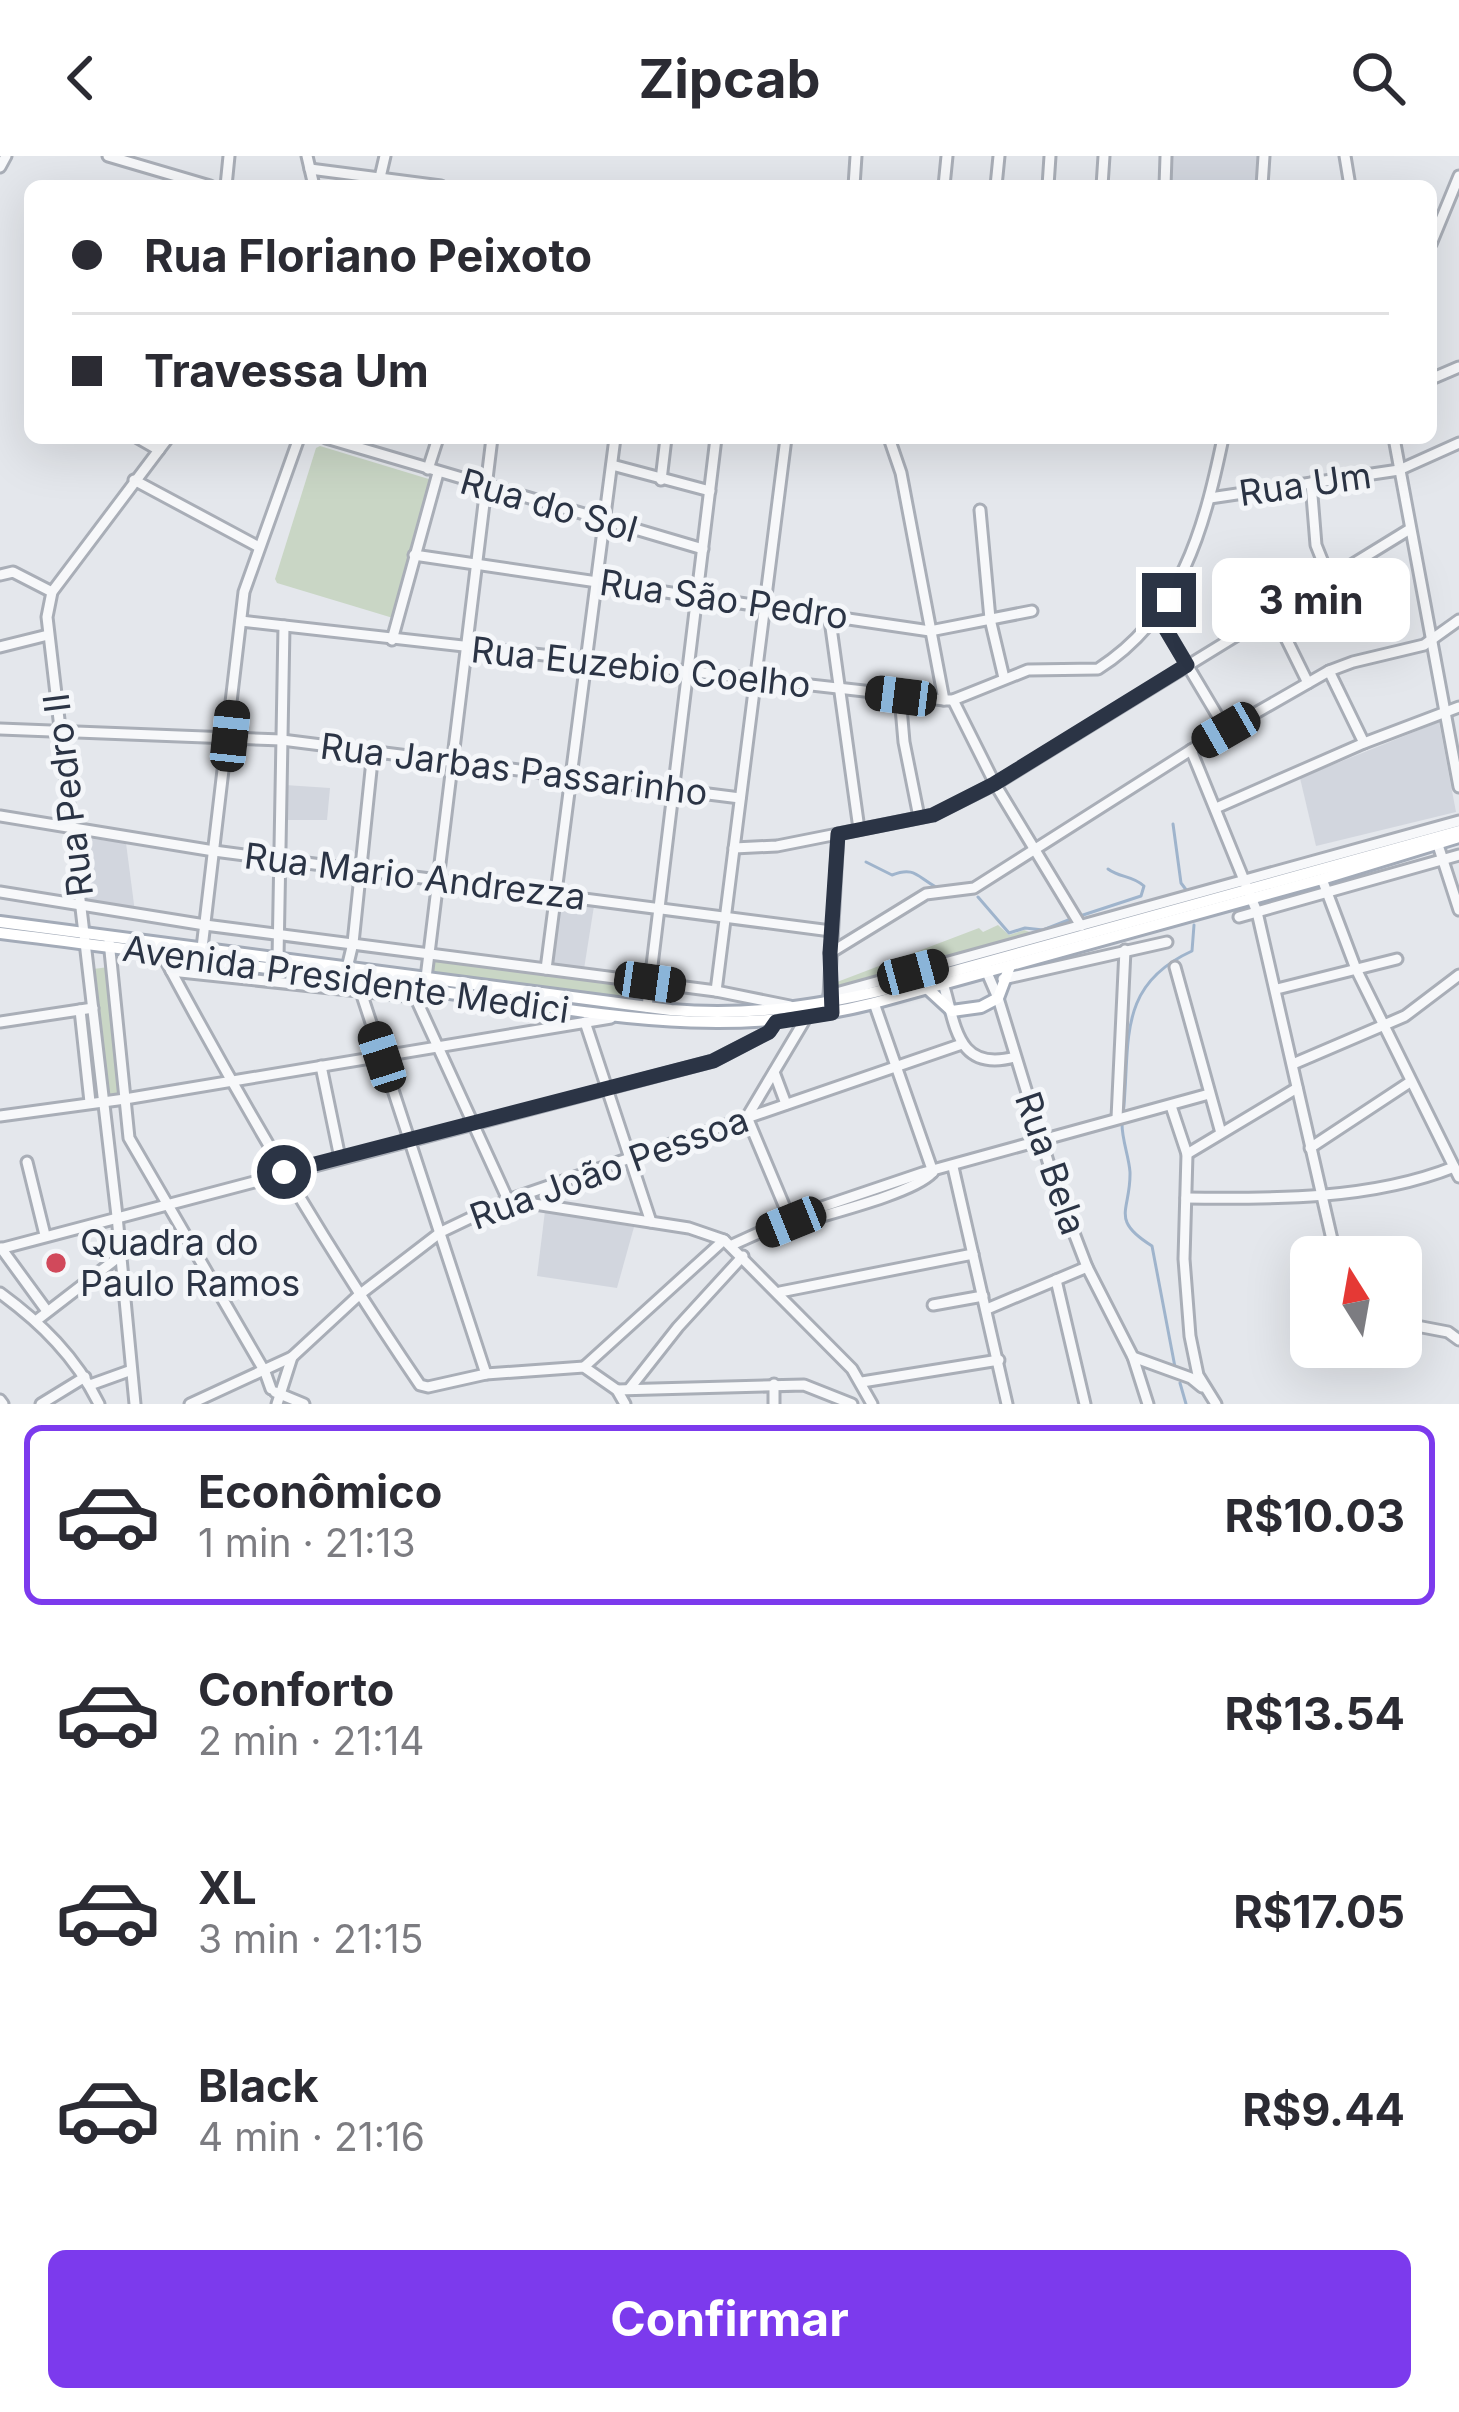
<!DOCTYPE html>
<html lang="pt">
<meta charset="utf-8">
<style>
:root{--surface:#fff;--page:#f7f7f7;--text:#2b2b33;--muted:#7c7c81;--line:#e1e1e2;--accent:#7c3aed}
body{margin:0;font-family:Inter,sans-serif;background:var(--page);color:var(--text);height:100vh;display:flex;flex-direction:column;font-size:45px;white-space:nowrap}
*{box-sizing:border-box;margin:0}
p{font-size:39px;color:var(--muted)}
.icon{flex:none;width:66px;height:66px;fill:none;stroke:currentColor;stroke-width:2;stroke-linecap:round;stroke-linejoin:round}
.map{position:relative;height:1248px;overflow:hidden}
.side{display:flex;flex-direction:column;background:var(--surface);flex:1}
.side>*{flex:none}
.top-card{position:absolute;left:24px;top:24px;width:1413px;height:264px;border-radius:18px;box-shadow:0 12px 48px #0002;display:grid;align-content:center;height:264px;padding:0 48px;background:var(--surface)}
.needle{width:78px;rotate:349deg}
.fabs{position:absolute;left:1290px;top:1080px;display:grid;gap:24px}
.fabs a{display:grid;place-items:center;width:132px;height:132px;border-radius:18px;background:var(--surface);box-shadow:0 12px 48px #0002;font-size:60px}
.end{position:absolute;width:54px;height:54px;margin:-27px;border:15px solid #2b3445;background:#fff;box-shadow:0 0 0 6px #fff}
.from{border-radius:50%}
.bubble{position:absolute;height:84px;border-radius:18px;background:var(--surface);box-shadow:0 12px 48px #0002;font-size:39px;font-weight:700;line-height:84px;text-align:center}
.car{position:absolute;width:36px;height:72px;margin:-36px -18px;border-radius:15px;box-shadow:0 0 9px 3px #0007;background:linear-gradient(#222 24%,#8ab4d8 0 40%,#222 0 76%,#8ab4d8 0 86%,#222 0)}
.top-card b{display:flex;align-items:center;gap:42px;height:114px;font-size:45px}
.top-card b+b{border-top:3px solid var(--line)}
.top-card i{width:30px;height:30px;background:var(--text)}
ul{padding:21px 0 0;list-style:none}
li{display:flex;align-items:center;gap:36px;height:180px;margin:0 24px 18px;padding:0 24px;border:6px solid transparent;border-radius:18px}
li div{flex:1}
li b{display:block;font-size:45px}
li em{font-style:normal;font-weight:700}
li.selected{border-color:var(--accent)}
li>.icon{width:108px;height:108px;stroke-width:1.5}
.primary-button{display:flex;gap:24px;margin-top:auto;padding:24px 48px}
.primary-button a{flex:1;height:138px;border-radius:18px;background:var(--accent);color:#fff;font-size:48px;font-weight:700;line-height:138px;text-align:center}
header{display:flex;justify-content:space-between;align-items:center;height:156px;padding:0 48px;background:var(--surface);font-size:54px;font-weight:700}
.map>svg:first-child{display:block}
.built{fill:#d2d6de}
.green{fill:#c9d6c5}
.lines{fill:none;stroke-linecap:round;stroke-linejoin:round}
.stream{stroke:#9fb4cc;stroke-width:3}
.minor-casing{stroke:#a9aeb7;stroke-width:15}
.major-casing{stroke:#a3abb8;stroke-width:16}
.minor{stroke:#f7f8fa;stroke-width:9}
.major{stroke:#fff;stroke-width:10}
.route{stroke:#2b3445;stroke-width:15}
.poi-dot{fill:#d1495b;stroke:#f4f6f9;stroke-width:4.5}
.labels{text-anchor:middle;stroke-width:10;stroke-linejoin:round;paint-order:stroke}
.street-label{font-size:36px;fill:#2b3445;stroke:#f4f6f9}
.poi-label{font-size:36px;fill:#2b3445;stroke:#f4f6f9;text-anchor:start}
</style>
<header><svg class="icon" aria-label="back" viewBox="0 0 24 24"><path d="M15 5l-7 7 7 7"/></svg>Zipcab<svg class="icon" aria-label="search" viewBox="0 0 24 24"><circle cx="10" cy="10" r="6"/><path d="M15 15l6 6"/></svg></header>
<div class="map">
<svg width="1459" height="1248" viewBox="0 0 1459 1248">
<rect width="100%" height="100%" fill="#e4e7ec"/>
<!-- built -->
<g class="built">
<polygon points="1172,0 1259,0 1258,30 1171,30"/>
<polygon points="1439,566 1456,656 1316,690 1300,622"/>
<polygon points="285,629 330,632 327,664 285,664"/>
<polygon points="77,681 126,687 135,756 87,749"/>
<polygon points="560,745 594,750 584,813 553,808"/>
<polygon points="545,1055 634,1071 617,1132 537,1120"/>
</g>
<!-- green -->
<g class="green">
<polygon points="320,290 432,324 393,462 277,427 275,423 316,292"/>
<polygon points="998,769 1009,779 1024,774 1033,777 839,831 837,826 979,772 983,776"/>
<polygon points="433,800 644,830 641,847 430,819"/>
<polygon points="109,811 122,939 106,941 93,813"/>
</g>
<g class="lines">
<!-- stream -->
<g class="stream">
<polyline points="1173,668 1181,727 1187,735"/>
<path d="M866,706L892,719C915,710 917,721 936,731"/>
<polyline points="978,741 1009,777 1025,772 1043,774 1071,763"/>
<path d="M1080,760L1141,740L1144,730C1132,719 1120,722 1108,713"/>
<path d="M1123,959C1131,888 1115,830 1192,795L1194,769"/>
<path d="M1122,968C1122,984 1129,1001 1130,1016C1131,1055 1109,1063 1152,1090L1175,1211"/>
<polyline points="1180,1227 1186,1248"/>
</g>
<defs>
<g id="minor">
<polyline points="108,0 210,30"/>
<polyline points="307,0 314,30"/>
<polyline points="1345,0 1350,30"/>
<polyline points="0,11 6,0"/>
<polyline points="310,13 441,30"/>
<polyline points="226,30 229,0"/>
<polyline points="378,30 385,0"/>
<polyline points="854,30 856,0"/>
<polyline points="944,30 947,0"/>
<polyline points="996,30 999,0"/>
<polyline points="1048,30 1050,0"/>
<polyline points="1102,30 1104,0"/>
<polyline points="1165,30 1166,0"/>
<polyline points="1262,30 1264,0"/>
<polyline points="1431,88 1459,20"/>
<polyline points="1431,223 1459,211"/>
<polyline points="138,282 159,294"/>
<polyline points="326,282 703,393"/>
<polyline points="889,282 901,317 944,544"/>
<polyline points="1394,282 1459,631"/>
<polyline points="612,309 710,335"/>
<polyline points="428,313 438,282"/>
<polyline points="134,324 259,391"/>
<polyline points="661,324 666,282"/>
<polyline points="1311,327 1316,389 1330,424"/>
<polyline points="1210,342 1399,314 1459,287"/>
<polyline points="980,354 990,463 1004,522"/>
<polyline points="414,399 930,475 1032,455"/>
<polyline points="0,419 13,416 52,436"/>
<polyline points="829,457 859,673"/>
<polyline points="1274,458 1308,527"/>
<polyline points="1158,460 1226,574"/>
<path d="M241,465L944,544H953L1028,514L1098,513C1181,460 1204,373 1223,282"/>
<polyline points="392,484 438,317"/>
<polyline points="0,491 48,479"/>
<polyline points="1329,515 1364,587"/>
<polyline points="900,540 904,586 919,661"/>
<polyline points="953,544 995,628 1081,770"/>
<polyline points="0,573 282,584 740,642"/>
<polyline points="1191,594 1257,756 1336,1101"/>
<polyline points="1216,652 1364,587 1459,551"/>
<polyline points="0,660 214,695 831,775"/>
<polyline points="1438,689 1459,754"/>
<polyline points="734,692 777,690 933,659 995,628 1410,373"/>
<polyline points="1322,723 1356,813 1459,1021"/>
<polyline points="0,736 205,769 716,835 790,850"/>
<polyline points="1239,761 1459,699"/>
<polyline points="109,785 129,982 265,1216 271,1233"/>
<polyline points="202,792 244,436 299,282"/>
<polyline points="830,797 926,738 974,732 1191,594 1329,515 1353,506 1424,489 1459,464"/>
<path d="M162,798C241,946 326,1091 420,1229L428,1231L486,1218L584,1211L617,1234L625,1248"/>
<polyline points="278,803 284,470"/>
<polyline points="1175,811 1221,977"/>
<polyline points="347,812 353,787 373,595"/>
<polyline points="985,812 998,842 1054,1025 1087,1111 1133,1201 1148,1248"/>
<polyline points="546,813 615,282"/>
<polyline points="171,815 415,841"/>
<polyline points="426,822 492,282"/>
<polyline points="1003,823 1167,786"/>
<path d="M942,824C956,867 955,917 1015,901"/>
<polyline points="358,827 486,1218"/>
<polyline points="411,832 508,1044 689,1072 724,1084 852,1213 872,1248"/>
<polyline points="1277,833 1397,803"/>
<polyline points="716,835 786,282"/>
<polyline points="829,839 1459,665"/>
<polyline points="829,840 838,678"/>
<polyline points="874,847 933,1016"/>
<polyline points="647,851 716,282"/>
<polyline points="80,854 90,946"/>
<polyline points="0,866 93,852"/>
<polyline points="585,866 651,1066"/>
<polyline points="1293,908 1405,860 1459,819"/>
<polyline points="321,910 340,1002"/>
<polyline points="774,916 786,948"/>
<polyline points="1171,950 1187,998 1184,1103 1190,1180 1198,1219 1216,1248"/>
<polyline points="0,960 125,943 611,862"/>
<polyline points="1117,962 1125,794"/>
<polyline points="1310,992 1410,926"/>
<polyline points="1187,998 1297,932"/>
<polyline points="27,1006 45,1079"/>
<polyline points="953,1011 1007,1248"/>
<path d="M1186,1042C1275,1043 1371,1044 1454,1011"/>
<polyline points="791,1066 747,961 806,862"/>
<path d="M791,1066H802C831,1057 913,1037 932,1017"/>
<polyline points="732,1089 798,1059 922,1017 1209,938"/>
<polyline points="1,1092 47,1155"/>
<polyline points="0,1093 713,905 769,876 776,866"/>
<polyline points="1056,1124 1085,1248"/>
<polyline points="780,1136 973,1098"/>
<path d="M0,1137C41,1167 76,1201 99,1248"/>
<polyline points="933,1149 983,1140"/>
<polyline points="987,1153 1087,1111"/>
<polyline points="37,1164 120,1100"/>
<polyline points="1401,1167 1448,1176 1459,1184"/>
<polyline points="1133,1201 1191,1222 1202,1231"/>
<polyline points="584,1211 724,1084"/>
<polyline points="862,1226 999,1204"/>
<polyline points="90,1229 129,1215"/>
<polyline points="630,1232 678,1171 743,1100"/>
<polyline points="617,1234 804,1229 852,1248"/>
<polyline points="275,1236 304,1248"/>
<polyline points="0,1244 3,1248"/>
<polyline points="41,1248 85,1221"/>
<polyline points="135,1248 117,1060 47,461 52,436 168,282"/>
<polyline points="190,1248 292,1201 359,1139 441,1076 508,1044 962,888"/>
<polyline points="277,1248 292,1201"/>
<polyline points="774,1248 774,1228"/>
</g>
<g id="major">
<path d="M0,766L671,854C753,861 825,849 904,829L1459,675"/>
<path d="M0,777C147,795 295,816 442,836C594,856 721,886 874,847L1322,723L1459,681"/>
<polyline points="928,833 952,855 981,851 998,842 1010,810"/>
</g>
</defs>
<!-- minor casing -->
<use href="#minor" class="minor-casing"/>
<!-- major casing -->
<use href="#major" class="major-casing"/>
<!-- minor -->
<use href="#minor" class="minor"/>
<!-- major -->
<use href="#major" class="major"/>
</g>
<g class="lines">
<!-- route -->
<polyline class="route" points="284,1016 713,905 769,876 776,866 832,857 830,797 838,678 933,659 994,628 1187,509 1158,460 1169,444"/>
</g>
<!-- markers -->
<circle class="poi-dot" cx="56" cy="1107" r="12"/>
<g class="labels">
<!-- street labels -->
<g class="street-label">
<text transform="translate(1305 328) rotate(-8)" y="13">Rua Um</text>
<text transform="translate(549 349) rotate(16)" y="13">Rua do Sol</text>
<text transform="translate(724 443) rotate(8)" y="13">Rua São Pedro</text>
<text transform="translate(641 511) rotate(6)" y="13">Rua Euzebio Coelho</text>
<text transform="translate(514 613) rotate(7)" y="13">Rua Jarbas Passarinho</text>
<text transform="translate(68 639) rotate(-97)" y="13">Rua Pedro II</text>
<text transform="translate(415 720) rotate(7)" y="13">Rua Mario Andrezza</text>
<text transform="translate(346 823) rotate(8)" y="13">Avenida Presidente Medici</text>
<text transform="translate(1051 1007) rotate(71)" y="13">Rua Bela</text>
<text transform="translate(609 1012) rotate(-20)" y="13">Rua João Pessoa</text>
</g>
<!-- poi labels -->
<g class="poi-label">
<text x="80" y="1099">Quadra do<tspan x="80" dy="41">Paulo Ramos</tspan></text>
</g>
</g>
</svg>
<div class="fabs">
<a><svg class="needle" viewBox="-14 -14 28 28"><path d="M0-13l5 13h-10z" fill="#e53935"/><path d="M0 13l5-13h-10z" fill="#7c7c81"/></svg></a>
</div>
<i class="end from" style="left:284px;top:1016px"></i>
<i class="end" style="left:1169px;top:444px"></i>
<div class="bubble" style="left:1212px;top:402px;width:198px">3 min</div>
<i class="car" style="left:901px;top:540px;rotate:277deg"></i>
<i class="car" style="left:1226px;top:574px;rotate:240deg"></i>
<i class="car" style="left:230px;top:580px;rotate:6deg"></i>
<i class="car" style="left:913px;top:816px;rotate:75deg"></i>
<i class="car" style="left:650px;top:826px;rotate:98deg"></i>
<i class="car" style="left:382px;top:901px;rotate:342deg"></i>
<i class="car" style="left:791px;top:1066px;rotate:248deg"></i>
<div class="top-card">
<b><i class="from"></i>Rua Floriano Peixoto</b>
<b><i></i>Travessa Um</b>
</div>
</div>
<section class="side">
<ul>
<li class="selected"><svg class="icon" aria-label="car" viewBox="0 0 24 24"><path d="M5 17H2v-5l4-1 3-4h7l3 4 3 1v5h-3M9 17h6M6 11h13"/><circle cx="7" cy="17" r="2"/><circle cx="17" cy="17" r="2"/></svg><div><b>Econômico</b><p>1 min · 21:13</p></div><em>R$10.03</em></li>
<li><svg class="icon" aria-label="car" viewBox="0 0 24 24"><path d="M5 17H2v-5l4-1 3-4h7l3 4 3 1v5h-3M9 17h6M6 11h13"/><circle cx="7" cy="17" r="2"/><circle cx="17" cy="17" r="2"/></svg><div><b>Conforto</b><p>2 min · 21:14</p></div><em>R$13.54</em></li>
<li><svg class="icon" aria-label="car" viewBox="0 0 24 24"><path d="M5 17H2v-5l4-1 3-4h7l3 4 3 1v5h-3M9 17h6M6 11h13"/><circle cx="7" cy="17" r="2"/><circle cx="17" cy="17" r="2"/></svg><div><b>XL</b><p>3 min · 21:15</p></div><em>R$17.05</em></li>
<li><svg class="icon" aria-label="car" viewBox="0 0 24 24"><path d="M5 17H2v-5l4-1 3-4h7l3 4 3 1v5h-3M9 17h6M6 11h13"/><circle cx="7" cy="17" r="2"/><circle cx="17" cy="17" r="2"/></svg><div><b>Black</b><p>4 min · 21:16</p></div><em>R$9.44</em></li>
</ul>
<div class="primary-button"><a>Confirmar</a></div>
</section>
